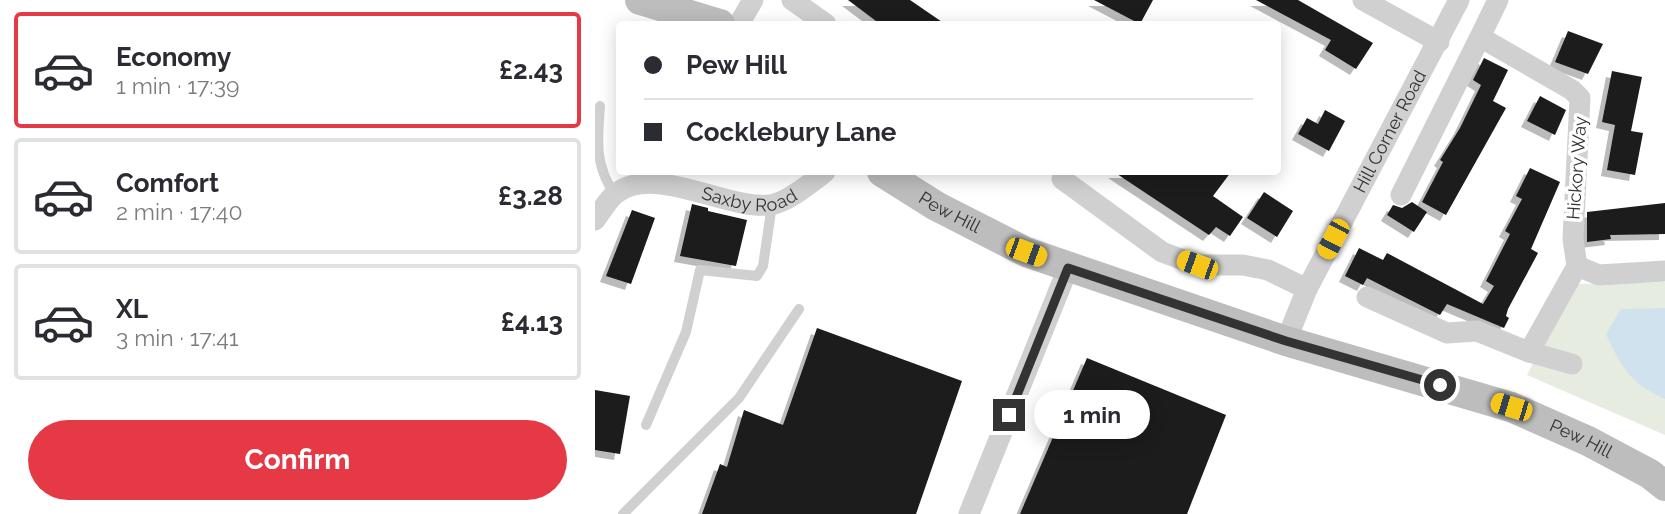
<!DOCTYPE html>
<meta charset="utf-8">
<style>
:root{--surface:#fff;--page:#f2f2f3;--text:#2b2b33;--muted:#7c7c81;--line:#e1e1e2;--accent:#e63946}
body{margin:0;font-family:Raleway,sans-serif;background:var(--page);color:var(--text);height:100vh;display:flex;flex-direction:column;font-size:26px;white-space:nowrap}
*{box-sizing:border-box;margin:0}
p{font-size:23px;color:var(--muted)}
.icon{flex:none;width:38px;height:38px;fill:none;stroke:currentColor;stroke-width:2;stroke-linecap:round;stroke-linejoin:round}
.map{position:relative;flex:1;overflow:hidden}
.side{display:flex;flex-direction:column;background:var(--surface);width:595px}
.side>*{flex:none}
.guide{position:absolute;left:21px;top:21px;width:665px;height:154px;border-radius:7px;box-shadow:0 4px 18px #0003;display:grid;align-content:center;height:154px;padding:0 28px;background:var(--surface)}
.end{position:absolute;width:32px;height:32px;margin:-16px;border:9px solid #333;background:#fff;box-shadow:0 0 0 4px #fff}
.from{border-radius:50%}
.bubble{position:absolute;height:49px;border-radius:24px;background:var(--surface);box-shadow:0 4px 18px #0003;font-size:23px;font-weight:700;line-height:49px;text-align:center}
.car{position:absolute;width:21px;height:42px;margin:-21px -10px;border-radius:9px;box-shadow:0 0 5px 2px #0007;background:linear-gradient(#f5c518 24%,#345 0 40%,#f5c518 0 76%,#345 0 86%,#f5c518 0)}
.guide b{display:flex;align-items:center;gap:24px;height:66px;font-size:26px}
.guide b+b{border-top:2px solid var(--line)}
.guide i{width:18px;height:18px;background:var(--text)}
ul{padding:12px 0 0;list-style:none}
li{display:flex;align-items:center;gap:21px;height:116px;margin:0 14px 10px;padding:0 14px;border:4px solid var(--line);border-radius:7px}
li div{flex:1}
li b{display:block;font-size:26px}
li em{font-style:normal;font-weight:700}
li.selected{border-color:var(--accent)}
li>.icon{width:63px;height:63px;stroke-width:1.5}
.primary-button{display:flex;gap:14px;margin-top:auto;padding:14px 28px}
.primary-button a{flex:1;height:80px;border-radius:42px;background:var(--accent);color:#fff;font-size:28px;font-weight:700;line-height:80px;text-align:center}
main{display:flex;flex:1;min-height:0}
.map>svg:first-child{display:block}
.green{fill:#e6ecdf}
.water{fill:#cfe2ee}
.building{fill:#1a1a1a;filter:url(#shadow)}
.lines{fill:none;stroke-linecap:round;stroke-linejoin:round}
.lane{stroke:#d0d0d0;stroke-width:10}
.street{stroke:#d0d0d0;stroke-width:21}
.secondary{stroke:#bdbdbd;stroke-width:30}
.route{stroke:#333;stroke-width:9}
.labels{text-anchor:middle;stroke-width:7;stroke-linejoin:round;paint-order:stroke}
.street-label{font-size:18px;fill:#333;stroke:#fff}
</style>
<main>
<section class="side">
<ul>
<li class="selected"><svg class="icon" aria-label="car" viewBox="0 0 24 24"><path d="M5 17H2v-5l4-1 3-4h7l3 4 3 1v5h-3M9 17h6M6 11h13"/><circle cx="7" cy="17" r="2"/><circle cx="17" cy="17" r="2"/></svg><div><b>Economy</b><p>1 min · 17:39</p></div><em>£2.43</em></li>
<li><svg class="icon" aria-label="car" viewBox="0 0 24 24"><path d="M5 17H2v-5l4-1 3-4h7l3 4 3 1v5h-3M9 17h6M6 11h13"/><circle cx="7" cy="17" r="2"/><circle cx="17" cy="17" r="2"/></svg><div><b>Comfort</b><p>2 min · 17:40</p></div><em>£3.28</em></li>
<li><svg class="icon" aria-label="car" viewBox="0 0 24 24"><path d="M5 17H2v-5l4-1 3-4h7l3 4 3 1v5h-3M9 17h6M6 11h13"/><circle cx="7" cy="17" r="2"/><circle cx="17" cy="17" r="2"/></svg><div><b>XL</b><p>3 min · 17:41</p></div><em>£4.13</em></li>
</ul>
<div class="primary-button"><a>Confirm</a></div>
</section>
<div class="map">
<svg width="1070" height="514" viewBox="0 0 1070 514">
<defs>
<filter id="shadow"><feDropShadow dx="-6" dy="6" stdDeviation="0" flood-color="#0004"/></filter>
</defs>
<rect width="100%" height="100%" fill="#fff"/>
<!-- green -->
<polygon class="green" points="1070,282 1070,435 932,375 979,284"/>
<!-- water -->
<path class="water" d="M1070,308V399C1035,383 1026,367 1011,334L1026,309Z"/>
<!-- building -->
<g class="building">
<polygon points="253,0 315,0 350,24 285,24"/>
<polygon points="499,0 558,0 545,24"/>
<polygon points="661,0 703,0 778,43 761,69 730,50 736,40"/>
<polygon points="973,31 1008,44 993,74 960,62"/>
<polygon points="889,58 913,70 898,101 911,108 851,215 827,202 848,162 845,160 865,128 886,85 878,80"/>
<polygon points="1017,71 1047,77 1036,131 1048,133 1040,175 1012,170 1020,125 1007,122"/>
<polygon points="945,96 971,110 960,135 932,121"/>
<polygon points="730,110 750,121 734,151 703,134 712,118 723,124"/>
<polygon points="935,168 965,182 936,249 943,253 913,309 911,316 914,318 909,328 852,304 845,315 772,278 768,285 750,276 764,248 788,260 792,253 888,304 899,286 891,281 915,234 910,231 927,199 921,196"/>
<polygon points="519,172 636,172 618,196 648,217 635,236 621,227 614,235"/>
<polygon points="669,192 698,211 682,237 652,218"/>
<polygon points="817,202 832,212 819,232 792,215 798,205 807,208"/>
<polygon points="1070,203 1070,234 1015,235 1016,239 992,242 992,212"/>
<polygon points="97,204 113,208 113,211 152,220 141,266 85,256"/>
<polygon points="37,210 60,218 36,284 11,276"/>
<polygon points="222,328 367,381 321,514 107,514 125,464 132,467 149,410 188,425"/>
<polygon points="492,358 631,415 592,514 425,514"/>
<polygon points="0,390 35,396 25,454 0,450"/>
</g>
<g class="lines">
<!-- lane -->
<g class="lane">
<path d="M5,106C2,143 0,166 20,195"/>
<polyline points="51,425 91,332 105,270 162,276 168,266 177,205"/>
<polyline points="28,514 144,398 204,309"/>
</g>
<!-- street -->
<g class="street">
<polyline points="197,0 231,24"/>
<polyline points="768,0 844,42"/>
<polyline points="144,24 158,0"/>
<polyline points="885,37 903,0"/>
<polyline points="467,179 567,252 602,265 648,265 673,270 712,289"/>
<polyline points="806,195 885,37 977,90 985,98 978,239 982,266 1004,275 1070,271"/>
<path id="s1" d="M0,220C6,212 12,201 20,194C60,163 130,210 175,205C192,203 217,182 230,172"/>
<polyline points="772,297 852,333 882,331 934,352 982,266"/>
<path id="s2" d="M691,341L712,289L864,0"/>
<polyline points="934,352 977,364"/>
<polyline points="374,514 473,268"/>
</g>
<!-- secondary -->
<g class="secondary">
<polyline points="45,0 125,24"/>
<path id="s3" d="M287,172L341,206L431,252L691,341L916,407L993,441L1055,474L1070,486"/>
</g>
</g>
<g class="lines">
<!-- route -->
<polyline class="route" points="414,415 473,268 691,341 845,385"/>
</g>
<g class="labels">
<!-- street labels -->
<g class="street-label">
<text dy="6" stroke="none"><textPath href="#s2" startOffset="234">Hill Corner Road</textPath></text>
<text transform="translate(982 168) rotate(-86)" y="6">Hickory Way</text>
<text dy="6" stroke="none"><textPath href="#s1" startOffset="172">Saxby Road</textPath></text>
<text dy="6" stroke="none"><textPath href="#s3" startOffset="79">Pew Hill</textPath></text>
<text dy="6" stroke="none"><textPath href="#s3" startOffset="751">Pew Hill</textPath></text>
</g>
</g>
</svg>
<i class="end from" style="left:845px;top:385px"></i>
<i class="end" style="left:414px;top:415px"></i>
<div class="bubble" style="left:439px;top:390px;width:116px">1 min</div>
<i class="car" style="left:738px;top:239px;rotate:208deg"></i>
<i class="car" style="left:431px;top:252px;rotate:110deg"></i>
<i class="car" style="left:602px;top:265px;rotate:290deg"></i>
<i class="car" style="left:916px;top:407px;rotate:287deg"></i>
<div class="guide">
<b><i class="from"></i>Pew Hill</b>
<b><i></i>Cocklebury Lane</b>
</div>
</div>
</main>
